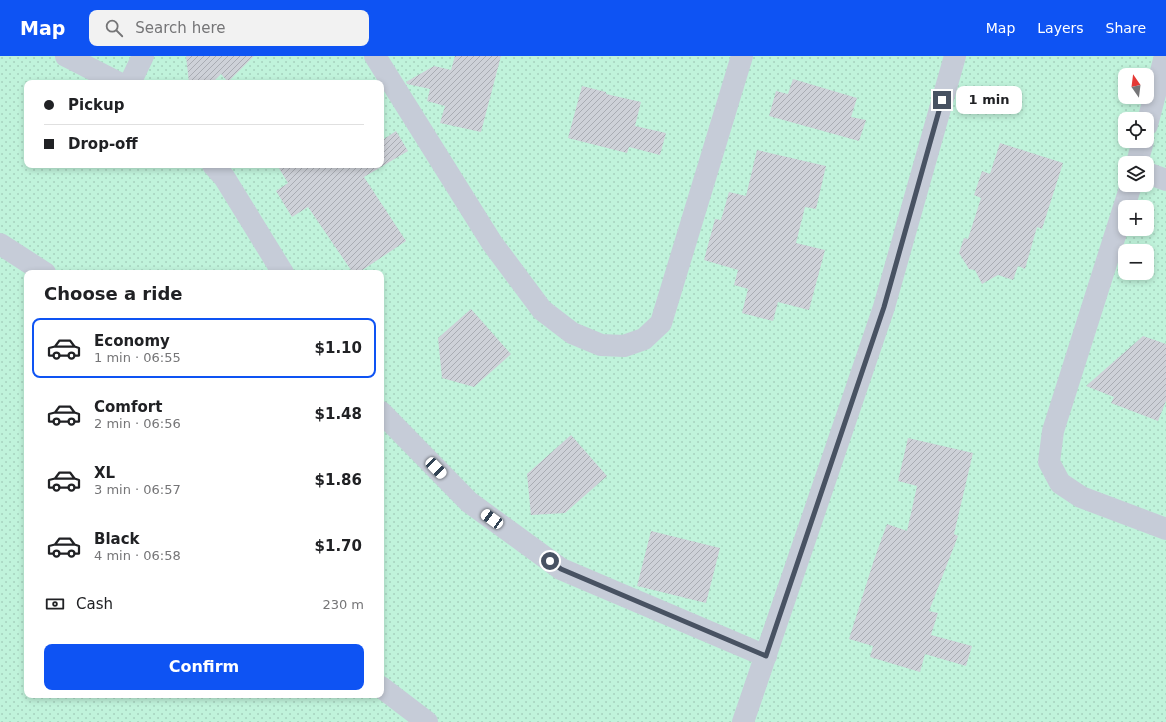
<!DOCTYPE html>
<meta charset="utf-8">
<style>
:root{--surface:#fff;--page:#f2f2f2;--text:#202124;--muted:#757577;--line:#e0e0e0;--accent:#0e53f3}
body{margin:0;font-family:"DejaVu Sans",sans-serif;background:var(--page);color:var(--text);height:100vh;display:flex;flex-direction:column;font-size:15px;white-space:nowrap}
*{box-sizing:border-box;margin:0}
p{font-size:13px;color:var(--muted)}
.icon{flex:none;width:22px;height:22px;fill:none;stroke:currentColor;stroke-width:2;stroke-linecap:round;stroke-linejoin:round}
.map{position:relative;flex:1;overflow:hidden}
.drawer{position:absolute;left:24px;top:214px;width:360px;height:428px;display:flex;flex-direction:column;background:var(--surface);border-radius:8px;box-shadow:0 2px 6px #0003}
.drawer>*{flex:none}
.guide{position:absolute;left:24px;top:24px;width:360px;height:88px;border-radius:8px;box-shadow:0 2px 6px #0003;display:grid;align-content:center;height:88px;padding:0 20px;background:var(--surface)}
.needle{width:26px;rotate:346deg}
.fabs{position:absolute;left:1118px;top:12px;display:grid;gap:8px}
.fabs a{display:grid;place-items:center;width:36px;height:36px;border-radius:8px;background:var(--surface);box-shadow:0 2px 6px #0003;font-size:20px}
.end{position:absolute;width:18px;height:18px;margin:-9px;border:5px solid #485262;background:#fff;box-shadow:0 0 0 2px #fff}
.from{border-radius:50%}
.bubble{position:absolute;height:28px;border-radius:8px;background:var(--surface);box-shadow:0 2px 6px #0003;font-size:13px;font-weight:700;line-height:28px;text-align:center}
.car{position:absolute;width:12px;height:24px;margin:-12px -6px;border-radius:5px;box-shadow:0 0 3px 1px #0007;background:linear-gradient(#fff 24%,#345 0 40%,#fff 0 76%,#345 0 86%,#fff 0)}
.guide b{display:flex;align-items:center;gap:14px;height:38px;font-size:15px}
.guide b+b{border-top:1px solid var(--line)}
.guide i{width:10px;height:10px;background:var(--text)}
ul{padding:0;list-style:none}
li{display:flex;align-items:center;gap:12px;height:60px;margin:0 8px 6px;padding:0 12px;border:2px solid transparent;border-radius:8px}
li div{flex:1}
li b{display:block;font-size:15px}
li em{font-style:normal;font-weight:700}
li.on{border-color:var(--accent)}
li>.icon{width:36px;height:36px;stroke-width:1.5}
h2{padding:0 20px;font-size:18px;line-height:48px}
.pay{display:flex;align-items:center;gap:10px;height:44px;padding:0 20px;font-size:15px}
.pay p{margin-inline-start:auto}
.action{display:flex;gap:8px;margin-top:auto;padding:8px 20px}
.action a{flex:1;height:46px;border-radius:8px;background:var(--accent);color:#fff;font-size:16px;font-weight:700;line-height:46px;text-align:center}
header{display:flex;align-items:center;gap:24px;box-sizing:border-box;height:56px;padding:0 20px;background:var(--accent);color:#fff}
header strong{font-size:19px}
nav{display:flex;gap:22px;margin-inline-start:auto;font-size:14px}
.search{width:280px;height:36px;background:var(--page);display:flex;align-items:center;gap:10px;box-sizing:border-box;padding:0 14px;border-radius:8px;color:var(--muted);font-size:15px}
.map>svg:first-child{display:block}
.green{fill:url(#green-dots);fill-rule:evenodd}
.building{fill:url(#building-hatch)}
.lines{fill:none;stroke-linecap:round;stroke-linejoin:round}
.street{stroke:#c6ccd8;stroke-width:22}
.route{stroke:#485262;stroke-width:5}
</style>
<header>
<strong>Map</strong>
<div class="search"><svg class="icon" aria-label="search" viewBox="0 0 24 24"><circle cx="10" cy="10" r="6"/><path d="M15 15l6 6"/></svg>Search here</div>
<nav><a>Map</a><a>Layers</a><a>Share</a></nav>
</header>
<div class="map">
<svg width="1166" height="666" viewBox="0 0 1166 666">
<defs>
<pattern id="green-dots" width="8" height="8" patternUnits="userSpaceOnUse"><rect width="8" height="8" fill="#c0f3db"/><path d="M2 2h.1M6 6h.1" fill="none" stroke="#a6d2be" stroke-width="1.8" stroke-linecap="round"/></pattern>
<pattern id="building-hatch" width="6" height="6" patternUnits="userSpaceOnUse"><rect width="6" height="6" fill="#ced1d8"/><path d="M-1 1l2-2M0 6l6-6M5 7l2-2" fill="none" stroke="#a9acb3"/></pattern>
</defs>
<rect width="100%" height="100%" fill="#f5f3f2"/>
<!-- green -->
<path class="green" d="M0,0H1166V666H0ZM1125,19H1147V41H1125ZM27,27H381V109H27ZM1125,63H1147V85H1125ZM1125,107H1147V129H1125ZM1125,151H1147V173H1125ZM1125,195H1147V217H1125ZM27,217H381V639H27Z"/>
<!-- building -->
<g class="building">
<polygon points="186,0 254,0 228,26 221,18 212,27 189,27"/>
<polygon points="455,0 501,0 481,76 440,67 445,50 427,45 430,33 407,28 406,26 434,10 451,14"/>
<polygon points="793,23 857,42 851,61 866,64 859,85 769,60 776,35 788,38"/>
<polygon points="582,30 606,36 606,38 641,46 635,70 666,77 660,99 629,91 627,97 568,82"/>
<polygon points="396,75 408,95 364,121 406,185 358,217 353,217 308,151 292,161 276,135 288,127 277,109 381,109 381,85"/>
<polygon points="1000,87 1063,107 1042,173 1037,171 1025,213 1018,210 1013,224 998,219 982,228 975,214 969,213 959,197 964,182 968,183 981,142 974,139 982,115 990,118"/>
<polygon points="757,94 826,110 816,153 805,151 796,187 825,194 809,254 778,246 773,265 742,257 748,233 734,229 738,214 704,204 715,163 721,164 729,136 746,140"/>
<polygon points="471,253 511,298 474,331 442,322 438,282"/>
<polygon points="1143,280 1166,288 1166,345 1158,365 1111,347 1114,341 1086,330"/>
<polygon points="571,379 607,420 565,457 531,459 527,418"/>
<polygon points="908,382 973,397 954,478 958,480 929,555 938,557 931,579 972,590 966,610 925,598 920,616 870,601 873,590 849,583 874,504 887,468 907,475 917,430 898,425"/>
<polygon points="651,475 720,492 706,547 637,530"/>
</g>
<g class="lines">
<!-- street -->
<g class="street">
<polyline points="66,0 119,27"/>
<polyline points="375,0 492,187 542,254 572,277 601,289 624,290 644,283 661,267 742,0"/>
<polyline points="130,27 143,0"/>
<polyline points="1147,69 1165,0"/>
<polyline points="1137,107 1143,85"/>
<polyline points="213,109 224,121 283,217"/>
<polyline points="1147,117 1166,124"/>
<polyline points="1131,129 1053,375 1049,406 1060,427 1081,441 1166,473"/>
<polyline points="0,188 45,217"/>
<polyline points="381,356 469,446 561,513 766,600"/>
<polyline points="381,631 427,666"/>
<polyline points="743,666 884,251 955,0"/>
</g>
</g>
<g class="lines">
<!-- route -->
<polyline class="route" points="550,505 561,513 766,600 884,251 942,44"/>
</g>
</svg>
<div class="fabs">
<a><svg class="needle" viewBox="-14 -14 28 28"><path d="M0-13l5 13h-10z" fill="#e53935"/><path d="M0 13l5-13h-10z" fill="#757577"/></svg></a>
<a><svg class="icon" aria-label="locate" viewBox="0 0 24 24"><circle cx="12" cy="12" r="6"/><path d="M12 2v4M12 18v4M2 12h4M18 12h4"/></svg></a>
<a><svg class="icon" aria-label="layers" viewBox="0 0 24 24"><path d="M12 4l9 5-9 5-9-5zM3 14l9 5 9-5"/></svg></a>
<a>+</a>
<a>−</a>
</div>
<i class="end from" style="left:550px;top:505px"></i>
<i class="end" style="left:942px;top:44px"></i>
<div class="bubble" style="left:956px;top:30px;width:66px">1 min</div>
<i class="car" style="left:436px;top:412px;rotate:136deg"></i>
<i class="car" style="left:492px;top:463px;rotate:306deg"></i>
<div class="guide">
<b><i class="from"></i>Pickup</b>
<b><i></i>Drop-off</b>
</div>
<section class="drawer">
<h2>Choose a ride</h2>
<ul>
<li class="on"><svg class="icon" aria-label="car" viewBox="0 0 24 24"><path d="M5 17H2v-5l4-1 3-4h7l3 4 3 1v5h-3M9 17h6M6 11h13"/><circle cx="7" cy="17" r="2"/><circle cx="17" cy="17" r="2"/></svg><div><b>Economy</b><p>1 min · 06:55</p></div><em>$1.10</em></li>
<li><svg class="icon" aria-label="car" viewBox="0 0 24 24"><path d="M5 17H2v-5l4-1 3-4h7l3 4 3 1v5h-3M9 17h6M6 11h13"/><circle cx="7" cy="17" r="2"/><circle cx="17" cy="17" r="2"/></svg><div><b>Comfort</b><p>2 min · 06:56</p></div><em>$1.48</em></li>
<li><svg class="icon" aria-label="car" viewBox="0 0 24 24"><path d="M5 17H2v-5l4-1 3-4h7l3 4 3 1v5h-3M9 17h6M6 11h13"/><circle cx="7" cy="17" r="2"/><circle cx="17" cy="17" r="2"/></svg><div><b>XL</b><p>3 min · 06:57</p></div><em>$1.86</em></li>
<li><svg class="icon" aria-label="car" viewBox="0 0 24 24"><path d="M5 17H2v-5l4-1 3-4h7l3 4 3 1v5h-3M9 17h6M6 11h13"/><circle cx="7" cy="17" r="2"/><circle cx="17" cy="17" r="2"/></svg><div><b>Black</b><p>4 min · 06:58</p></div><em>$1.70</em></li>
</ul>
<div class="pay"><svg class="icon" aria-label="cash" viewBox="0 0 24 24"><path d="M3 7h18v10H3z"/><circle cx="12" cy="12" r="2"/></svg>Cash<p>230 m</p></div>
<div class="action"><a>Confirm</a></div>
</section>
</div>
